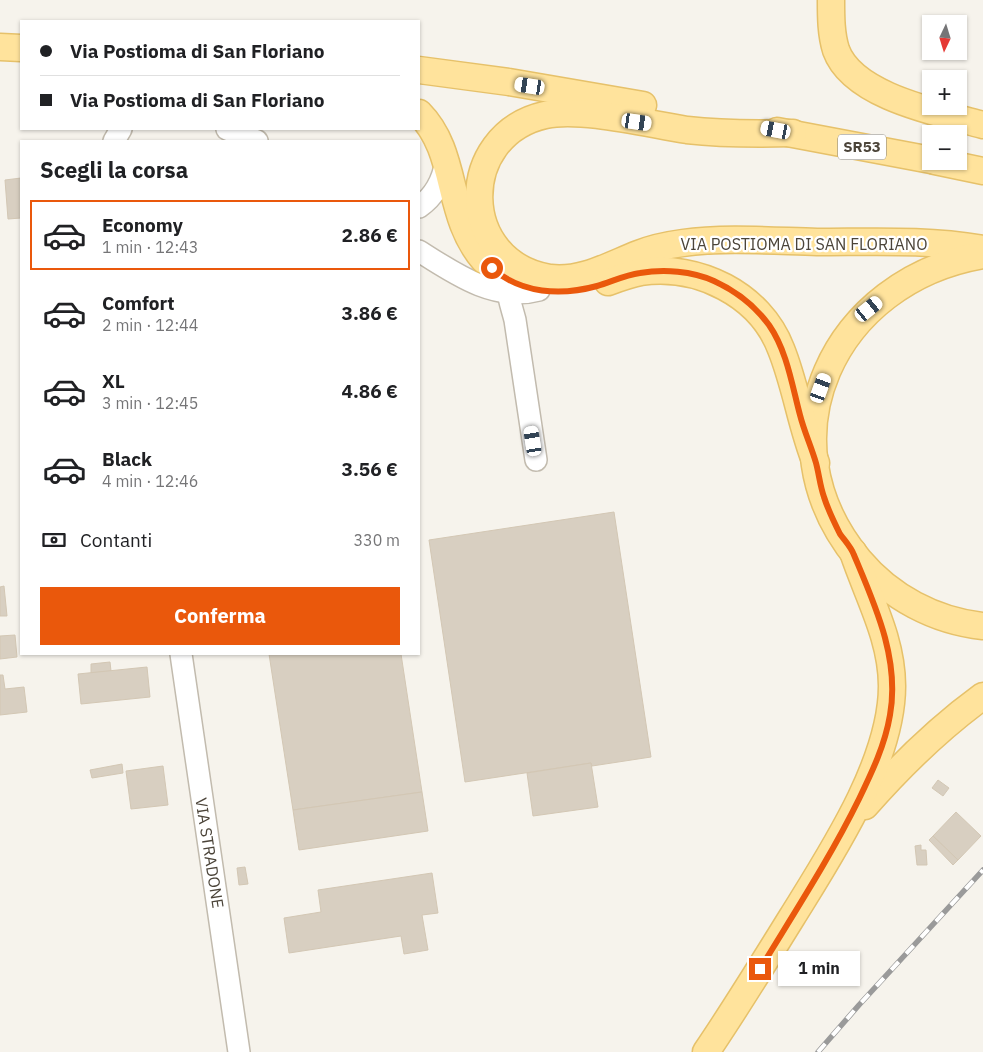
<!DOCTYPE html>
<html lang="it">
<meta charset="utf-8">
<style>
:root{--surface:#fff;--page:#f2f2f2;--text:#202124;--muted:#757577;--line:#e0e0e0;--accent:#ea580c}
body{margin:0;font-family:"IBM Plex Sans",sans-serif;background:var(--page);color:var(--text);height:100vh;display:flex;flex-direction:column;font-size:19px;white-space:nowrap}
*{box-sizing:border-box;margin:0}
p{font-size:16px;color:var(--muted)}
.icon{flex:none;width:28px;height:28px;fill:none;stroke:currentColor;stroke-width:2;stroke-linecap:round;stroke-linejoin:round}
.map{position:relative;flex:1;overflow:hidden}
.side{position:absolute;left:20px;top:140px;width:400px;height:515px;display:flex;flex-direction:column;background:var(--surface);border-radius:0px;box-shadow:0 1px 4px #0004}
.side>*{flex:none}
.banner{position:absolute;left:20px;top:20px;width:400px;height:110px;border-radius:0px;box-shadow:0 1px 4px #0004;display:grid;align-content:center;height:110px;padding:0 20px;background:var(--surface)}
.needle{width:32px;rotate:184deg}
.tools{position:absolute;left:922px;top:15px;display:grid;gap:10px}
.tools a{display:grid;place-items:center;width:45px;height:45px;border-radius:0px;background:var(--surface);box-shadow:0 1px 4px #0004;font-size:25px}
.end{position:absolute;width:22px;height:22px;margin:-11px;border:6px solid #ea580c;background:#fff;box-shadow:0 0 0 2px #fff}
.from{border-radius:50%}
.bubble{position:absolute;height:35px;border-radius:0px;background:var(--surface);box-shadow:0 1px 4px #0004;font-size:16px;font-weight:700;line-height:35px;text-align:center}
.car{position:absolute;width:15px;height:30px;margin:-15px -8px;border-radius:6px;box-shadow:0 0 4px 1px #0007;background:linear-gradient(#fff 24%,#345 0 40%,#fff 0 76%,#345 0 86%,#fff 0)}
.banner b{display:flex;align-items:center;gap:18px;height:48px;font-size:19px}
.banner b+b{border-top:1px solid var(--line)}
.banner i{width:12px;height:12px;background:var(--text)}
ul{padding:0;list-style:none}
li{display:flex;align-items:center;gap:15px;height:70px;margin:0 10px 8px;padding:0 10px;border:2px solid transparent;border-radius:0px}
li div{flex:1}
li b{display:block;font-size:19px}
li em{font-style:normal;font-weight:700}
li.current{border-color:var(--accent)}
li>.icon{width:45px;height:45px;stroke-width:1.5}
h2{padding:0 20px;font-size:22px;line-height:60px}
.pay{display:flex;align-items:center;gap:12px;height:55px;padding:0 20px;font-size:19px}
.pay p{margin-inline-start:auto}
.button{display:flex;gap:10px;margin-top:auto;padding:10px 20px}
.button a{flex:1;height:58px;border-radius:0px;background:var(--accent);color:#fff;font-size:20px;font-weight:700;line-height:58px;text-align:center}
.map>svg:first-child{display:block}
.building{fill:#d8cfc1;stroke:#d3c7b4}
.lines{fill:none;stroke-linecap:round;stroke-linejoin:round}
.minor-casing{stroke:#c2bbae;stroke-width:24}
.major-casing{stroke:#e6c16a;stroke-width:29}
.minor{stroke:#fff;stroke-width:21}
.major{stroke:#ffe39c;stroke-width:26}
.rail-casing{stroke:#9a9a9a;stroke-width:5.5}
.rail{stroke:#fff;stroke-width:4;stroke-dasharray:11;stroke-linecap:butt}
.route{stroke:#ea580c;stroke-width:6}
.labels{text-anchor:middle;stroke-width:4.5;stroke-linejoin:round;paint-order:stroke}
.shield{fill:#fff;stroke:#817c74;stroke-width:1}
.shield-label{font-size:15px;font-weight:bold;fill:#4b4439}
.street-label{font-size:16px;fill:#4b4439;stroke:#fff}
</style>
<div class="map">
<svg width="983" height="1052" viewBox="0 0 983 1052">
<rect width="100%" height="100%" fill="#f6f3ec"/>
<!-- building -->
<g class="building">
<polygon points="21,178 21,218 8,219 5,180"/>
<polygon points="614,512 651,757 592,766 591,763 465,782 429,540"/>
<polygon points="4,586 7,616 0,616 0,587"/>
<polygon points="15,635 17,657 0,659 0,636"/>
<polygon points="269,654 401,654 422,792 293,810"/>
<polygon points="110,662 111,671 91,673 91,664"/>
<polygon points="147,667 150,697 81,704 78,674"/>
<polygon points="0,675 3,675 5,689 24,687 27,712 0,715"/>
<polygon points="591,763 598,807 533,816 527,773"/>
<polygon points="122,764 123,773 92,778 90,770"/>
<polygon points="163,766 168,805 131,809 126,771"/>
<polygon points="938,780 949,788 943,796 932,788"/>
<polygon points="422,792 428,831 299,850 293,810"/>
<polygon points="956,812 981,836 958,860 933,836"/>
<polygon points="933,836 958,860 953,865 929,840"/>
<polygon points="921,845 921,850 926,850 927,865 917,865 915,846"/>
<polygon points="245,867 248,884 239,885 237,868"/>
<polygon points="432,873 438,913 422,915 428,950 404,954 401,936 289,953 284,918 321,912 318,890"/>
</g>
<g class="lines">
<defs>
<g id="minor">
<polyline points="227,129 257,141"/>
<polyline points="114,141 121,129"/>
<path d="M419,207C435,196 443,180 446,161"/>
<path d="M419,251C455,274 495,302 539,290"/>
<path d="M514,263C500,277 511,304 515,320L536,460"/>
<polyline points="181,654 239,1052"/>
</g>
<g id="major">
<path d="M831,0C831,17 831,34 836,50C853,97 940,113 983,125"/>
<polyline points="0,47 21,48"/>
<polyline points="419,70 509,82 643,105"/>
<path d="M419,113C459,153 445,215 484,260"/>
<polyline points="777,131 931,160"/>
<path d="M793,133C757,134 722,134 687,130C648,124 581,107 545,115C456,135 457,263 550,278C581,282 610,265 638,254C653,248 668,245 683,243C724,237 775,241 817,242C872,242 928,239 983,249"/>
<polyline points="935,161 983,171"/>
<path d="M983,255C834,280 758,438 859,560C890,597 935,621 983,626"/>
<path d="M608,282C619,278 630,274 641,272C698,264 760,294 781,349C796,386 801,426 816,463"/>
<path d="M865,806C901,765 939,728 983,696"/>
<path d="M706,1052C736,1008 764,962 792,917C831,854 892,762 892,686C892,638 868,597 853,552"/>
</g>
</defs>
<!-- minor casing -->
<use href="#minor" class="minor-casing"/>
<!-- major casing -->
<use href="#major" class="major-casing"/>
<!-- minor -->
<use href="#minor" class="minor"/>
<!-- major -->
<use href="#major" class="major"/>
<defs>
<polyline id="rail" points="818,1052 859,1005 983,870"/>
</defs>
<!-- rail casing -->
<use href="#rail" class="rail-casing"/>
<!-- rail -->
<use href="#rail" class="rail"/>
</g>
<g class="lines">
<!-- route -->
<path class="route" d="M492,268C521,294 561,296 597,286C611,282 625,275 640,273C664,269 692,271 714,281C736,291 755,306 769,325C787,351 792,385 800,415C804,431 811,446 816,463C819,474 820,486 824,497C828,510 834,522 840,534C845,541 851,547 854,555C875,605 900,659 890,715C885,745 872,772 859,799C830,858 794,913 760,969"/>
</g>
<g class="labels">
<!-- shield labels -->
<rect class="shield" x="838" y="134.5" width="48" height="25" rx="4"/>
<g class="shield-label">
<text x="862" y="152">SR53</text>
</g>
<!-- street labels -->
<g class="street-label">
<text x="804" y="250">VIA POSTIOMA DI SAN FLORIANO</text>
<text transform="translate(210 853) rotate(81)" y="6">VIA STRADONE</text>
</g>
</g>
</svg>
<div class="tools">
<a><svg class="needle" viewBox="-14 -14 28 28"><path d="M0-13l5 13h-10z" fill="#e53935"/><path d="M0 13l5-13h-10z" fill="#757577"/></svg></a>
<a>+</a>
<a>−</a>
</div>
<i class="end from" style="left:492px;top:268px"></i>
<i class="end" style="left:760px;top:969px"></i>
<div class="bubble" style="left:778px;top:951px;width:82px">1 min</div>
<i class="car" style="left:530px;top:86px;rotate:279deg"></i>
<i class="car" style="left:637px;top:122px;rotate:98deg"></i>
<i class="car" style="left:776px;top:130px;rotate:281deg"></i>
<i class="car" style="left:869px;top:309px;rotate:51deg"></i>
<i class="car" style="left:821px;top:388px;rotate:20deg"></i>
<i class="car" style="left:533px;top:441px;rotate:351deg"></i>
<div class="banner">
<b><i class="from"></i>Via Postioma di San Floriano</b>
<b><i></i>Via Postioma di San Floriano</b>
</div>
<section class="side">
<h2>Scegli la corsa</h2>
<ul>
<li class="current"><svg class="icon" aria-label="car" viewBox="0 0 24 24"><path d="M5 17H2v-5l4-1 3-4h7l3 4 3 1v5h-3M9 17h6M6 11h13"/><circle cx="7" cy="17" r="2"/><circle cx="17" cy="17" r="2"/></svg><div><b>Economy</b><p>1 min · 12:43</p></div><em>2.86 €</em></li>
<li><svg class="icon" aria-label="car" viewBox="0 0 24 24"><path d="M5 17H2v-5l4-1 3-4h7l3 4 3 1v5h-3M9 17h6M6 11h13"/><circle cx="7" cy="17" r="2"/><circle cx="17" cy="17" r="2"/></svg><div><b>Comfort</b><p>2 min · 12:44</p></div><em>3.86 €</em></li>
<li><svg class="icon" aria-label="car" viewBox="0 0 24 24"><path d="M5 17H2v-5l4-1 3-4h7l3 4 3 1v5h-3M9 17h6M6 11h13"/><circle cx="7" cy="17" r="2"/><circle cx="17" cy="17" r="2"/></svg><div><b>XL</b><p>3 min · 12:45</p></div><em>4.86 €</em></li>
<li><svg class="icon" aria-label="car" viewBox="0 0 24 24"><path d="M5 17H2v-5l4-1 3-4h7l3 4 3 1v5h-3M9 17h6M6 11h13"/><circle cx="7" cy="17" r="2"/><circle cx="17" cy="17" r="2"/></svg><div><b>Black</b><p>4 min · 12:46</p></div><em>3.56 €</em></li>
</ul>
<div class="pay"><svg class="icon" aria-label="cash" viewBox="0 0 24 24"><path d="M3 7h18v10H3z"/><circle cx="12" cy="12" r="2"/></svg>Contanti<p>330 m</p></div>
<div class="button"><a>Conferma</a></div>
</section>
</div>
